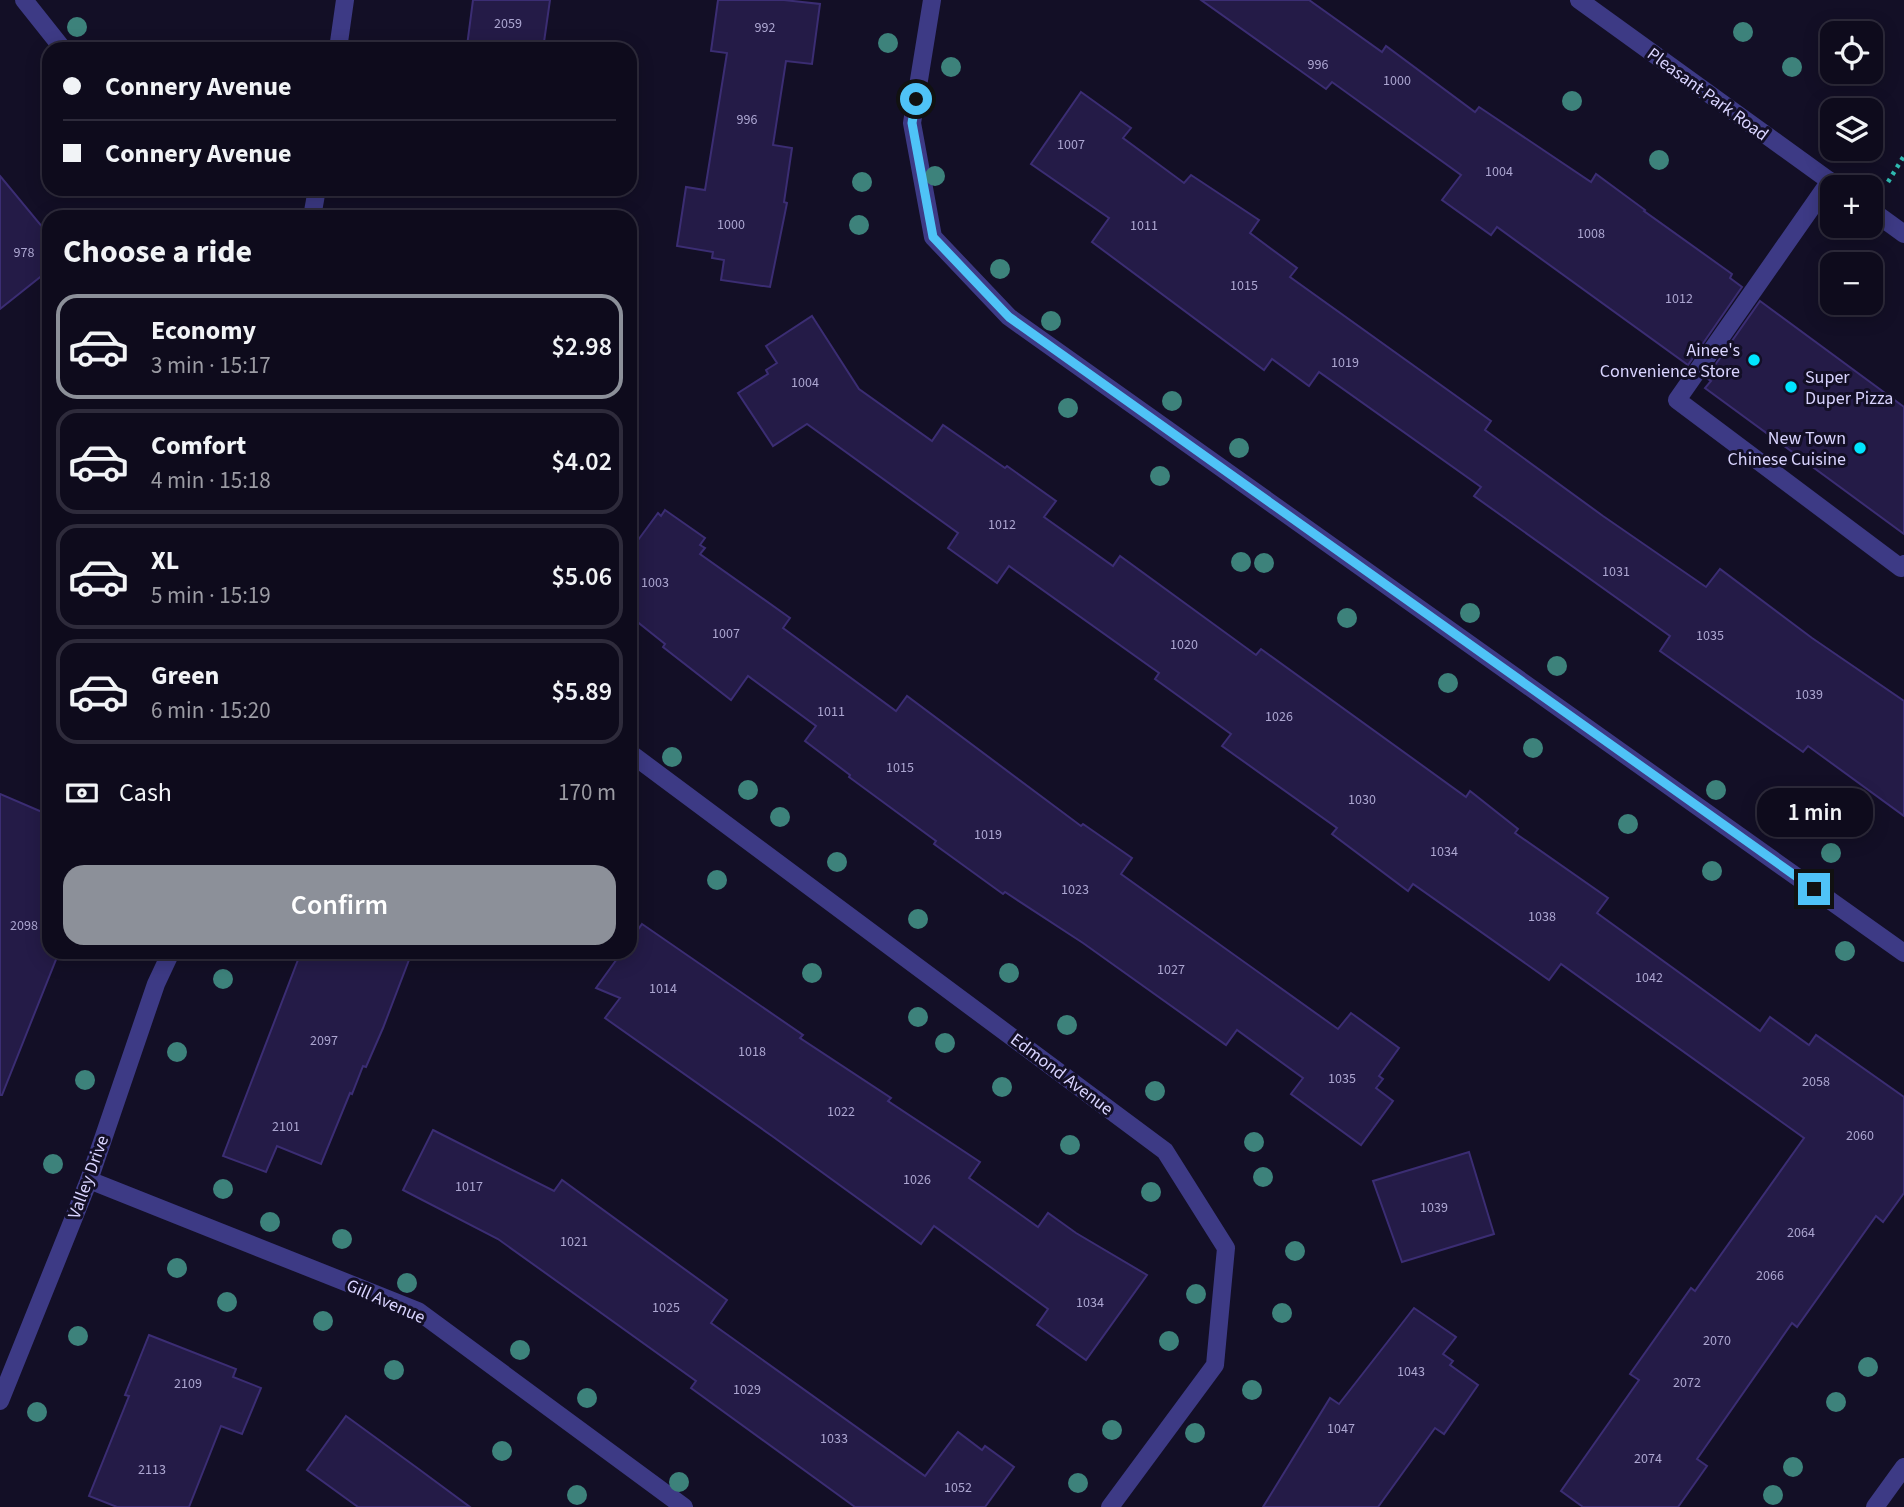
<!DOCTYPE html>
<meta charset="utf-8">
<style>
:root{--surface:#0e0b1c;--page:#1c1929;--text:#f1f3f6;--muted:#9b9ba3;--line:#2e2b3b;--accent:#8c9099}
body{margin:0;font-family:"Source Sans 3",sans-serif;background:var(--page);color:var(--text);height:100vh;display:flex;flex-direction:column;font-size:26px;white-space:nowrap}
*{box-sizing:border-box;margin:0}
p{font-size:23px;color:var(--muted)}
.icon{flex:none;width:38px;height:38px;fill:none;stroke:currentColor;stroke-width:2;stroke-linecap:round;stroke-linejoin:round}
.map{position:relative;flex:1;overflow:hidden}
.side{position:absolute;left:42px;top:210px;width:595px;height:749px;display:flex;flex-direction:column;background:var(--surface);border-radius:21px;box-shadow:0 4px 18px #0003,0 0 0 2px var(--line)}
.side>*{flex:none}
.banner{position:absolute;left:42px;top:42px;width:595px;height:154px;border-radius:21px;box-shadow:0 4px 18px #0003,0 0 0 2px var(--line);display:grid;align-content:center;height:154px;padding:0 21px;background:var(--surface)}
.tools{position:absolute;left:1820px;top:21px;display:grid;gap:14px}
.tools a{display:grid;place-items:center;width:63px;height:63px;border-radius:14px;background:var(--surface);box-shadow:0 4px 18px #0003,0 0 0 2px var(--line);font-size:35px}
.end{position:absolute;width:32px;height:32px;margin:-16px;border:9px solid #4fc3f7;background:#111;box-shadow:0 0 0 4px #111}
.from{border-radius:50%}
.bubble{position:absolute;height:49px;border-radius:21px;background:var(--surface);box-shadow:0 4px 18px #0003,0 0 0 2px var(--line);font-size:23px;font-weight:600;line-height:49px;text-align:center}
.banner b{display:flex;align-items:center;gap:24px;height:66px;font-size:26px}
.banner b+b{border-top:2px solid var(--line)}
.banner i{width:18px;height:18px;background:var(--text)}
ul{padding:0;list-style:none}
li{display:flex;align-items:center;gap:21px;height:105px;margin:0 14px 10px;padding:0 7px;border:4px solid var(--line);border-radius:21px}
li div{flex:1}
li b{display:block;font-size:26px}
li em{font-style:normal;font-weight:600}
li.current{border-color:var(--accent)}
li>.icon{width:63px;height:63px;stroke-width:1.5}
h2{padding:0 21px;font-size:32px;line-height:84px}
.pay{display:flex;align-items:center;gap:18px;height:77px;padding:0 21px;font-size:26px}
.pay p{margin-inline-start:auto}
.button{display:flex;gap:14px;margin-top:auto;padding:14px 21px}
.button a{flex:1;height:80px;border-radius:21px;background:var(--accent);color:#fff;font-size:28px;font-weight:600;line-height:80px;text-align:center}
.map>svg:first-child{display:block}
.building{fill:#241b47;stroke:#3b2d73;stroke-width:2}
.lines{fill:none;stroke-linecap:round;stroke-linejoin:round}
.path{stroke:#2fb8b0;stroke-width:4.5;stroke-dasharray:3.5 5;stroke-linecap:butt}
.minor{stroke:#3d3a85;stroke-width:18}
.tree{fill:#3d827b}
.route{stroke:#4fc3f7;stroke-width:9}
.poi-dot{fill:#00e5ff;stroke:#130f26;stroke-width:2.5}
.labels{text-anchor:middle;stroke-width:6;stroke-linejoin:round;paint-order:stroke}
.number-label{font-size:14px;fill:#aca6d1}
.street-label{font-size:18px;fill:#d9d4ff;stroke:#130f26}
.poi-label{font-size:18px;fill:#d9d4ff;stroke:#130f26;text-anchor:end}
</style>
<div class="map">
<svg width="1904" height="1507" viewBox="0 0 1904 1507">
<rect width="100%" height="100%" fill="#130f26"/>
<!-- building -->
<g class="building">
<polygon points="473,0 550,0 543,49 487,49 467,46"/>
<polygon points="718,0 784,0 820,4 812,64 786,61 773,145 792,148 784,202 787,203 770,287 721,280 724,260 712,258 713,252 677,246 686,187 705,190 727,53 711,51"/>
<polygon points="1201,0 1309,0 1382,52 1386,46 1475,112 1479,107 1591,182 1596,174 1645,210 1644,211 1732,274 1730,278 1742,287 1688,365 1497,227 1491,235 1442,200 1461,175 1332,82 1326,89"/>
<polygon points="1081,92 1131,128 1123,138 1184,183 1191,175 1259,220 1250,233 1297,268 1290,277 1491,421 1485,430 1603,516 1706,587 1720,569 1812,638 1904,701 1904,816 1808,746 1803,752 1660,651 1670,636 1474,496 1481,487 1319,372 1309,386 1272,359 1264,370 1092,242 1109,218 1031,164"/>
<polygon points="0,176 49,235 49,270 0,309"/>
<polygon points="1760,301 1904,407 1904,534 1705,388 1711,381 1706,378"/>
<polygon points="812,316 859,389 932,441 943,425 1005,468 1007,466 1056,501 1044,517 1113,566 1120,556 1256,655 1261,649 1466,797 1470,791 1518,829 1515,833 1608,898 1597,913 1760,1031 1770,1017 1809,1045 1816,1035 1904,1097 1904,1193 1883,1222 1876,1216 1797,1327 1792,1323 1697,1459 1707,1466 1678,1507 1583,1507 1561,1491 1639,1380 1630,1374 1691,1288 1695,1291 1804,1138 1561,964 1549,980 1413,884 1408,891 1332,834 1337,828 1222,746 1231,734 1155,679 1159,673 1009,566 997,583 948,548 958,533 807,424 773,446 738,393 768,374 766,370 777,363 766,346"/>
<polygon points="665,510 705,538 700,545 705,548 700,554 790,618 783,628 896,711 907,696 1081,826 1083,824 1132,858 1121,874 1338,1029 1351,1013 1399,1048 1379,1076 1383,1079 1376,1088 1393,1101 1361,1145 1291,1094 1303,1078 1237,1030 1226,1045 1083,943 1005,892 1003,894 934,844 936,841 849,777 850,775 805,741 816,726 748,676 731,700 663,647 665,644 630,616 630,551 658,513 661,516"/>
<polygon points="0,794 49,815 49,952 59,952 2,1095 0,1095"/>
<polygon points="642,924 803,1035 800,1038 891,1098 888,1101 980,1162 969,1178 1038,1227 1048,1213 1076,1233 1147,1275 1086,1360 1037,1325 1048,1309 934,1226 921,1244 772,1136 605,1018 620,998 596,988 622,952 630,952 630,941"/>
<polygon points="301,952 412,952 383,1028 366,1067 363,1066 352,1094 350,1093 321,1164 277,1146 266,1172 223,1156"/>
<polygon points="433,1130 554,1191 562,1180 727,1300 711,1323 925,1476 958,1432 982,1450 985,1446 1014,1467 985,1507 855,1507 691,1388 696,1381 498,1239 403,1190"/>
<polygon points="1469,1152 1494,1234 1402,1262 1373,1181"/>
<polygon points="1414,1308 1456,1337 1443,1354 1453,1361 1450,1365 1478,1385 1444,1434 1435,1428 1378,1507 1263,1507 1330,1398 1339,1404"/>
<polygon points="149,1335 236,1369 233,1377 261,1388 242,1434 221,1426 189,1507 117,1507 89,1496 129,1396 125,1395"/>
<polygon points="346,1416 420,1470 470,1507 358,1507 307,1470"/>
</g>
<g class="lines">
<!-- path -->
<polyline class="path" points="1888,182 1904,156"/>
<!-- minor -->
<g class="minor">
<polyline points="24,0 63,49"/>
<polyline points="932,0 912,123 933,237 1009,317 1904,953"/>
<polyline points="1579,0 1838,187"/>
<polyline points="338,49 345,0"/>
<polyline points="1830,181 1677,400 1901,568 1904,564"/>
<polyline points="1871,210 1904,234"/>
<polyline points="312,217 317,189"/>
<polyline points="630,753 1165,1151 1226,1248 1215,1365 1110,1507"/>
<polyline points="89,1180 418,1311 684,1507"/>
<polyline points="0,1401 89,1180 156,984 171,952"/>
<polyline points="1875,1507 1904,1467"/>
</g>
</g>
<!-- trees -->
<g class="tree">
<circle cx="77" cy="27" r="10"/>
<circle cx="1743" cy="32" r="10"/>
<circle cx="888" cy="43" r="10"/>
<circle cx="951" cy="67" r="10"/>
<circle cx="1792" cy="67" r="10"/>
<circle cx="1572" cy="101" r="10"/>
<circle cx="1659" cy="160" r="10"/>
<circle cx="935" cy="176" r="10"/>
<circle cx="862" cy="182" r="10"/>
<circle cx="859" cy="225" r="10"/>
<circle cx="1000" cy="269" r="10"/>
<circle cx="1051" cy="321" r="10"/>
<circle cx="1172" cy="401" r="10"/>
<circle cx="1068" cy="408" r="10"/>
<circle cx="1239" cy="448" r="10"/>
<circle cx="1160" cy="476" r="10"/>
<circle cx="1241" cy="562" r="10"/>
<circle cx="1264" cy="563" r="10"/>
<circle cx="1470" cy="613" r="10"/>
<circle cx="1347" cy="618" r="10"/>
<circle cx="1557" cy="666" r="10"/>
<circle cx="1448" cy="683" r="10"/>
<circle cx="1533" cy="748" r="10"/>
<circle cx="672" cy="757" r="10"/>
<circle cx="748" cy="790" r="10"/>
<circle cx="1716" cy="790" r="10"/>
<circle cx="780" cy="817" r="10"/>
<circle cx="1628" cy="824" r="10"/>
<circle cx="1831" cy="853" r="10"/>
<circle cx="837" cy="862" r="10"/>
<circle cx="1712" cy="871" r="10"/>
<circle cx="717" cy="880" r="10"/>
<circle cx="918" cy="919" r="10"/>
<circle cx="1845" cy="951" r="10"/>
<circle cx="812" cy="973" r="10"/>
<circle cx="1009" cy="973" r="10"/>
<circle cx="223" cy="979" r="10"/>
<circle cx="918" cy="1017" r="10"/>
<circle cx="1067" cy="1025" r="10"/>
<circle cx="945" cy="1043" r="10"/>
<circle cx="177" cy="1052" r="10"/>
<circle cx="85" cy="1080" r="10"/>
<circle cx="1002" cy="1087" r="10"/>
<circle cx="1155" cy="1091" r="10"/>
<circle cx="1254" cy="1142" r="10"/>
<circle cx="1070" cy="1145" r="10"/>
<circle cx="53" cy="1164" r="10"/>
<circle cx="1263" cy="1177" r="10"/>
<circle cx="223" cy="1189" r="10"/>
<circle cx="1151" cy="1192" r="10"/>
<circle cx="270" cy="1222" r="10"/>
<circle cx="342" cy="1239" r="10"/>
<circle cx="1295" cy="1251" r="10"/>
<circle cx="177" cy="1268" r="10"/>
<circle cx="407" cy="1283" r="10"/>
<circle cx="1196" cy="1294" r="10"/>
<circle cx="227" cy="1302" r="10"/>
<circle cx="1282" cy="1313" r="10"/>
<circle cx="323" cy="1321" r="10"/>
<circle cx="78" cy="1336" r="10"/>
<circle cx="1169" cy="1341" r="10"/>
<circle cx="520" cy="1350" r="10"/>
<circle cx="1868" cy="1367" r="10"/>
<circle cx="394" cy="1370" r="10"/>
<circle cx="1252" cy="1390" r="10"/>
<circle cx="587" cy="1398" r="10"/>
<circle cx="1836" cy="1402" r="10"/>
<circle cx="37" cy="1412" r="10"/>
<circle cx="1112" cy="1430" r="10"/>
<circle cx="1195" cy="1433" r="10"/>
<circle cx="502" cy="1451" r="10"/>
<circle cx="1793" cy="1467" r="10"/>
<circle cx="679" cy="1482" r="10"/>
<circle cx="1078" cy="1483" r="10"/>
<circle cx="577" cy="1495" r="10"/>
<circle cx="1773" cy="1495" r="10"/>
</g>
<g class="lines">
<!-- route -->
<polyline class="route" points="916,99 912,123 933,237 1009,317 1814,889"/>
</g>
<!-- markers -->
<g class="poi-dot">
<circle cx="1754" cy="360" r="7"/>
<circle cx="1791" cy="387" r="7"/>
<circle cx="1860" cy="448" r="7"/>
</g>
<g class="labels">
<!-- number labels -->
<g class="number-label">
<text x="508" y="28">2059</text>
<text x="765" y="32">992</text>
<text x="1318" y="69">996</text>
<text x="1397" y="85">1000</text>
<text x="747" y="124">996</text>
<text x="1071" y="149">1007</text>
<text x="1499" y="176">1004</text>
<text x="731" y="229">1000</text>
<text x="1144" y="230">1011</text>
<text x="1591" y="238">1008</text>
<text x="24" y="257">978</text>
<text x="1244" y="290">1015</text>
<text x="1679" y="303">1012</text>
<text x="1345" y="367">1019</text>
<text x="805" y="387">1004</text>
<text x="1002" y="529">1012</text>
<text x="1616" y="576">1031</text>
<text x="655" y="587">1003</text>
<text x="726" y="638">1007</text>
<text x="1710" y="640">1035</text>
<text x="1184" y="649">1020</text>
<text x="1809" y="699">1039</text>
<text x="831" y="716">1011</text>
<text x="1279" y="721">1026</text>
<text x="900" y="772">1015</text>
<text x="1362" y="804">1030</text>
<text x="988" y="839">1019</text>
<text x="1444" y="856">1034</text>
<text x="1075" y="894">1023</text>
<text x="1542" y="921">1038</text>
<text x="24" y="930">2098</text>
<text x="1171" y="974">1027</text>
<text x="1649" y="982">1042</text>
<text x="663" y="993">1014</text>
<text x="324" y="1045">2097</text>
<text x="752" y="1056">1018</text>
<text x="1342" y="1083">1035</text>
<text x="1816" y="1086">2058</text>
<text x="841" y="1116">1022</text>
<text x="286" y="1131">2101</text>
<text x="1860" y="1140">2060</text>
<text x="917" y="1184">1026</text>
<text x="469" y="1191">1017</text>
<text x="1434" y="1212">1039</text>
<text x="1801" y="1237">2064</text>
<text x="574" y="1246">1021</text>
<text x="1770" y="1280">2066</text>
<text x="1090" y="1307">1034</text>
<text x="666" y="1312">1025</text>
<text x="1717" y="1345">2070</text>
<text x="1411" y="1376">1043</text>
<text x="1687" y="1387">2072</text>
<text x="188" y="1388">2109</text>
<text x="747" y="1394">1029</text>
<text x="1341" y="1433">1047</text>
<text x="834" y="1443">1033</text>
<text x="1648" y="1463">2074</text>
<text x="152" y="1474">2113</text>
<text x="958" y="1492">1052</text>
</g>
<!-- street labels -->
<g class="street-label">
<text transform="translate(1708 94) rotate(36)" y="6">Pleasant Park Road</text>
<text transform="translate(1062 1074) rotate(37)" y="6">Edmond Avenue</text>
<text transform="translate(88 1177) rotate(-70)" y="6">Valley Drive</text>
<text transform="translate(386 1301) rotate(24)" y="6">Gill Avenue</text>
</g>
<!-- poi labels -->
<g class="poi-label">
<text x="1740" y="356">Ainee's<tspan x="1740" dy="21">Convenience Store</tspan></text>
<text x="1805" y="383" text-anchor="start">Super<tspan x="1805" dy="21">Duper Pizza</tspan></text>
<text x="1846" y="444">New Town<tspan x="1846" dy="21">Chinese Cuisine</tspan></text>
</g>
</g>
</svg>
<div class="tools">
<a><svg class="icon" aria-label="locate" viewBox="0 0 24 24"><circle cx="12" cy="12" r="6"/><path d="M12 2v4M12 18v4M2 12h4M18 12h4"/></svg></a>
<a><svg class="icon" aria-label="layers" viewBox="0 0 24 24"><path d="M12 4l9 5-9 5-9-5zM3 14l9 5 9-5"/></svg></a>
<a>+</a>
<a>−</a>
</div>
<i class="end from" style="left:916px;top:99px"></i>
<i class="end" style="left:1814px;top:889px"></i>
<div class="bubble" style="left:1757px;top:788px;width:116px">1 min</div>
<div class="banner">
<b><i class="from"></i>Connery Avenue</b>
<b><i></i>Connery Avenue</b>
</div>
<section class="side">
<h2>Choose a ride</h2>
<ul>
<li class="current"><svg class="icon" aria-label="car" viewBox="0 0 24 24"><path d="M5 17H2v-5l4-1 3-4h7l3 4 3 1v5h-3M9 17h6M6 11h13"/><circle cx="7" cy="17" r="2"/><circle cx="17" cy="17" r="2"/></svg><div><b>Economy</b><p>3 min · 15:17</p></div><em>$2.98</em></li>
<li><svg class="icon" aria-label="car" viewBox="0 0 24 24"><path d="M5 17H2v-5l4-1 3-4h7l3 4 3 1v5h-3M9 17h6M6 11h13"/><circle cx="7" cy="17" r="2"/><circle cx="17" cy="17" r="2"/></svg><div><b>Comfort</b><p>4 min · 15:18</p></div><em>$4.02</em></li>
<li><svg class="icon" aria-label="car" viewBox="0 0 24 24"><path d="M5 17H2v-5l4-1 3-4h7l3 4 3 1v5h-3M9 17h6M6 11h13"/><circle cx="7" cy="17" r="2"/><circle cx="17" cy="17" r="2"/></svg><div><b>XL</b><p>5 min · 15:19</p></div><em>$5.06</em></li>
<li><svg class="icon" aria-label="car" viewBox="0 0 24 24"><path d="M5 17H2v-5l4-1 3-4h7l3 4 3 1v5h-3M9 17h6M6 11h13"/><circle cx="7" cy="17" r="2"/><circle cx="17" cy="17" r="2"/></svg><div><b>Green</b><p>6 min · 15:20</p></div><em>$5.89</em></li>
</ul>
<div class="pay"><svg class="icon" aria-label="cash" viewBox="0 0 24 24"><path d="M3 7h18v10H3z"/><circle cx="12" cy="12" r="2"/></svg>Cash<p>170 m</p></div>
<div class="button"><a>Confirm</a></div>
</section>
</div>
